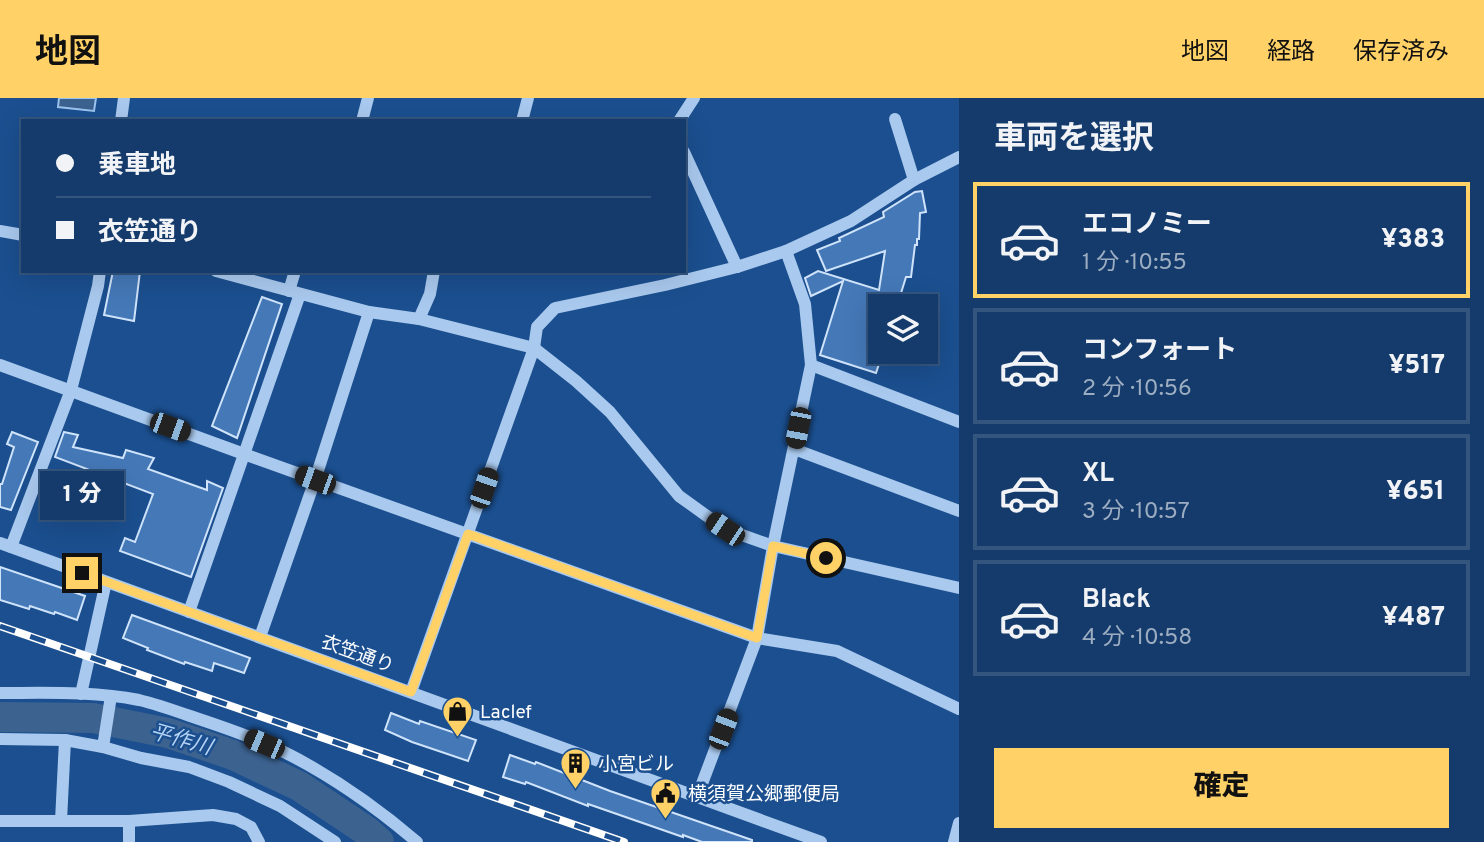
<!DOCTYPE html>
<html lang="ja">
<meta charset="utf-8">
<style>
:root{--surface:#143b6b;--page:#214673;--text:#f1f3f6;--muted:#9dadc1;--line:#33557e;--accent:#ffd166}
body{margin:0;font-family:Overpass,"Noto Sans JP",sans-serif;background:var(--page);color:var(--text);height:100vh;display:flex;flex-direction:column;font-size:26px;white-space:nowrap}
*{box-sizing:border-box;margin:0}
p{font-size:23px;color:var(--muted)}
.icon{flex:none;width:38px;height:38px;fill:none;stroke:currentColor;stroke-width:2;stroke-linecap:round;stroke-linejoin:round}
.map{position:relative;flex:1;overflow:hidden}
.sheet{display:flex;flex-direction:column;background:var(--surface);width:525px}
.sheet>*{flex:none}
.banner{position:absolute;left:21px;top:21px;width:665px;height:154px;border-radius:0px;box-shadow:0 7px 28px #0002,0 0 0 2px var(--line);display:grid;align-content:center;height:154px;padding:0 35px;background:var(--surface)}
.tools{position:absolute;left:868px;top:196px;display:grid;gap:14px}
.tools a{display:grid;place-items:center;width:70px;height:70px;border-radius:0px;background:var(--surface);box-shadow:0 7px 28px #0002,0 0 0 2px var(--line);font-size:35px}
.end{position:absolute;width:32px;height:32px;margin:-16px;border:9px solid #ffd166;background:#111;box-shadow:0 0 0 4px #111}
.from{border-radius:50%}
.bubble{position:absolute;height:49px;border-radius:0px;background:var(--surface);box-shadow:0 7px 28px #0002,0 0 0 2px var(--line);font-size:23px;font-weight:800;line-height:49px;text-align:center}
.car{position:absolute;width:21px;height:42px;margin:-21px -10px;border-radius:9px;box-shadow:0 0 5px 2px #0007;background:linear-gradient(#222 24%,#8ab4d8 0 40%,#222 0 76%,#8ab4d8 0 86%,#222 0)}
.banner b{display:flex;align-items:center;gap:24px;height:66px;font-size:26px}
.banner b+b{border-top:2px solid var(--line)}
.banner i{width:18px;height:18px;background:var(--text)}
ul{padding:0;list-style:none}
li{display:flex;align-items:center;gap:21px;height:116px;margin:0 14px 10px;padding:0 21px;border:4px solid var(--line);border-radius:0px}
li div{flex:1}
li b{display:block;font-size:26px}
li em{font-style:normal;font-weight:800}
li.on{border-color:var(--accent)}
li>.icon{width:63px;height:63px;stroke-width:1.5}
h2{padding:0 35px;font-size:32px;line-height:84px}
.cta{display:flex;gap:14px;margin-top:auto;padding:14px 35px}
.cta a{flex:1;height:80px;border-radius:0px;background:var(--accent);color:#111;font-size:28px;font-weight:800;line-height:80px;text-align:center}
header{display:flex;align-items:center;gap:42px;box-sizing:border-box;height:98px;padding:0 35px;background:var(--accent);color:#111}
header strong{font-size:33px}
nav{display:flex;gap:38px;margin-inline-start:auto;font-size:24px}
main{display:flex;flex:1;min-height:0}
.map>svg:first-child{display:block}
.water{fill:#3c6290;stroke:#9cc4f0;stroke-width:2}
.lines{fill:none;stroke-linecap:round;stroke-linejoin:round}
.river{stroke:#3c6290;stroke-width:30}
.building{fill:#4478b7;stroke:#cfe3fa;stroke-width:2}
.minor{stroke:#a9c9ee;stroke-width:12}
.rail-casing{stroke:#fff;stroke-width:8}
.rail{stroke:#1b4f8f;stroke-width:5;stroke-dasharray:16;stroke-linecap:butt}
.route{stroke:#ffd166;stroke-width:9}
.labels{text-anchor:middle;stroke-width:5;stroke-linejoin:round;paint-order:stroke}
.street-label{font-size:19px;fill:#fff;stroke:#1b4f8f}
.poi-label{font-size:19px;fill:#fff;stroke:#1b4f8f;text-anchor:start}
.water-label{font-size:21px;font-style:italic;fill:#b5d3f5;stroke:#1b4f8f}
</style>
<header>
<strong>地図</strong>
<nav><a>地図</a><a>経路</a><a>保存済み</a></nav>
</header>
<main>
<div class="map">
<svg width="959" height="744" viewBox="0 0 959 744">
<rect width="100%" height="100%" fill="#1b4f8f"/>
<!-- water -->
<polygon class="water" points="59,0 96,0 94,13 58,9"/>
<g class="lines">
<!-- river -->
<polyline class="river" points="0,619 93,620 168,635 233,657 299,688 368,734 379,744"/>
</g>
<!-- building -->
<g class="building">
<polygon points="922,93 926,114 920,115 919,141 917,141 917,147 915,147 911,179 906,179 897,208 880,208 880,254 883,254 876,275 820,257 843,183 811,198 805,180 818,173 879,192 885,153 826,173 817,152 840,143 839,140 884,119 883,114 915,94"/>
<polygon points="113,173 140,173 134,223 104,217"/>
<polygon points="262,199 282,206 237,340 212,328"/>
<polygon points="12,334 38,344 11,412 0,409 0,386 2,386 14,349 7,346"/>
<polygon points="64,334 78,337 73,349 123,360 126,352 154,360 148,371 207,392 207,383 223,390 191,479 120,453 125,440 135,444 153,396 55,359"/>
<polygon points="0,469 85,498 77,522 55,514 54,516 30,508 29,511 0,502"/>
<polygon points="132,517 250,560 244,575 214,565 212,573 185,564 184,566 147,552 148,550 123,540"/>
<polygon points="391,615 419,626 420,623 476,642 468,663 412,644 385,632"/>
<polygon points="510,657 535,666 536,664 610,693 752,742 752,744 702,744 683,737 683,739 588,706 588,708 526,684 525,686 503,679"/>
</g>
<g class="lines">
<!-- minor -->
<g class="minor">
<polyline points="895,21 914,82"/>
<polyline points="121,23 124,0"/>
<polyline points="362,23 368,0"/>
<polyline points="522,23 528,0"/>
<polyline points="679,23 694,0"/>
<polyline points="684,54 737,169"/>
<polyline points="0,133 23,137"/>
<polyline points="216,173 369,214 419,221 534,250 576,283 610,314 679,398 725,431 773,448 959,490"/>
<polyline points="289,193 295,173"/>
<polyline points="419,221 430,196 434,173"/>
<polyline points="0,267 244,356 757,540 837,553 959,611"/>
<polyline points="811,267 959,324"/>
<polyline points="794,351 959,413"/>
<polyline points="0,445 821,744"/>
<polyline points="11,449 71,292 98,188 100,173"/>
<polyline points="189,514 300,196"/>
<polyline points="260,539 315,382 369,214"/>
<polyline points="411,594 534,250 537,229 555,210 665,187 737,169 786,153 851,123 914,82 959,59"/>
<path d="M0,595C46,595 94,593 139,602C156,606 173,612 190,618C220,628 251,638 280,652C329,676 376,709 417,744"/>
<polyline points="81,596 106,484"/>
<polyline points="0,641 65,642 103,649 141,660 189,669 229,684 280,708 335,744"/>
<polyline points="103,649 111,598"/>
<polyline points="697,699 757,540 773,448 811,267 805,206 786,153"/>
<polyline points="0,723 129,723 213,717 236,721 251,729 259,744"/>
<polyline points="61,723 65,642"/>
<polyline points="129,723 129,744"/>
<polyline points="954,744 959,725"/>
</g>
<defs>
<polyline id="rail" points="0,528 624,744"/>
</defs>
<!-- rail casing -->
<use href="#rail" class="rail-casing"/>
<!-- rail -->
<use href="#rail" class="rail"/>
</g>
<g class="lines">
<!-- route -->
<polyline class="route" points="82,475 411,594 468,436 757,540 773,448 826,460"/>
</g>
<!-- icons -->
<defs>
<symbol id="shop-pin" viewBox="-11 -11 22 30"><path d="M0 17L-7.5 6A9.5 9.5 0 1 1 7.5 6Z" fill="#ffd166" stroke="#1b4f8f"/><path d="M-5-2.5h2.3a2.7 3.5 0 0 1 5.4 0H5L5.5 6h-11ZM-1.5-2.5h3a1.5 2.3 0 0 0-3 0Z" fill="#111"/></symbol>
<symbol id="building-pin" viewBox="-11 -11 22 30"><path d="M0 17L-7.5 6A9.5 9.5 0 1 1 7.5 6Z" fill="#ffd166" stroke="#1b4f8f"/><path d="M-4-6H4V6H1V3H-1V6H-4ZM-2.5-4.3h1.7v1.8h-1.7ZM.8-4.3h1.7v1.8H.8ZM-2.5-1h1.7V.8h-1.7ZM.8-1h1.7V.8H.8Z" fill="#111"/></symbol>
<symbol id="civic-pin" viewBox="-11 -11 22 30"><path d="M0 17L-7.5 6A9.5 9.5 0 1 1 7.5 6Z" fill="#ffd166" stroke="#1b4f8f"/><path d="M-.6-6.5H3V-4.5H.6V-3L4-1V1h2V6H-6V1h2V-1L-.6-3ZM-1.2 2.5V6h2.4V2.5Z" fill="#111"/></symbol>
</defs>
<g fill-rule="evenodd">
<use href="#shop-pin" x="440" y="596" width="35" height="47"/>
<use href="#building-pin" x="558" y="648" width="35" height="47"/>
<use href="#civic-pin" x="648" y="678" width="35" height="47"/>
</g>
<g class="labels">
<!-- street labels -->
<g class="street-label">
<text transform="translate(358 555) rotate(20)" y="7">衣笠通り</text>
</g>
<!-- poi labels -->
<g class="poi-label">
<text x="480" y="620">Laclef</text>
<text x="598" y="672">小宮ビル</text>
<text x="688" y="702">横須賀公郷郵便局</text>
</g>
<!-- water labels -->
<g class="water-label">
<text transform="translate(181 641) rotate(16)" y="7">平作川</text>
</g>
</g>
</svg>
<div class="tools">
<a><svg class="icon" aria-label="layers" viewBox="0 0 24 24"><path d="M12 4l9 5-9 5-9-5zM3 14l9 5 9-5"/></svg></a>
</div>
<i class="end from" style="left:826px;top:460px"></i>
<i class="end" style="left:82px;top:475px"></i>
<div class="bubble" style="left:40px;top:373px;width:84px">1 分</div>
<i class="car" style="left:170px;top:329px;rotate:110deg"></i>
<i class="car" style="left:798px;top:330px;rotate:191deg"></i>
<i class="car" style="left:315px;top:382px;rotate:290deg"></i>
<i class="car" style="left:484px;top:390px;rotate:19deg"></i>
<i class="car" style="left:725px;top:431px;rotate:304deg"></i>
<i class="car" style="left:723px;top:631px;rotate:21deg"></i>
<i class="car" style="left:264px;top:646px;rotate:293deg"></i>
<div class="banner">
<b><i class="from"></i>乗車地</b>
<b><i></i>衣笠通り</b>
</div>
</div>
<section class="sheet">
<h2>車両を選択</h2>
<ul>
<li class="on"><svg class="icon" aria-label="car" viewBox="0 0 24 24"><path d="M5 17H2v-5l4-1 3-4h7l3 4 3 1v5h-3M9 17h6M6 11h13"/><circle cx="7" cy="17" r="2"/><circle cx="17" cy="17" r="2"/></svg><div><b>エコノミー</b><p>1 分 · 10:55</p></div><em>¥383</em></li>
<li><svg class="icon" aria-label="car" viewBox="0 0 24 24"><path d="M5 17H2v-5l4-1 3-4h7l3 4 3 1v5h-3M9 17h6M6 11h13"/><circle cx="7" cy="17" r="2"/><circle cx="17" cy="17" r="2"/></svg><div><b>コンフォート</b><p>2 分 · 10:56</p></div><em>¥517</em></li>
<li><svg class="icon" aria-label="car" viewBox="0 0 24 24"><path d="M5 17H2v-5l4-1 3-4h7l3 4 3 1v5h-3M9 17h6M6 11h13"/><circle cx="7" cy="17" r="2"/><circle cx="17" cy="17" r="2"/></svg><div><b>XL</b><p>3 分 · 10:57</p></div><em>¥651</em></li>
<li><svg class="icon" aria-label="car" viewBox="0 0 24 24"><path d="M5 17H2v-5l4-1 3-4h7l3 4 3 1v5h-3M9 17h6M6 11h13"/><circle cx="7" cy="17" r="2"/><circle cx="17" cy="17" r="2"/></svg><div><b>Black</b><p>4 分 · 10:58</p></div><em>¥487</em></li>
</ul>
<div class="cta"><a>確定</a></div>
</section>
</main>
